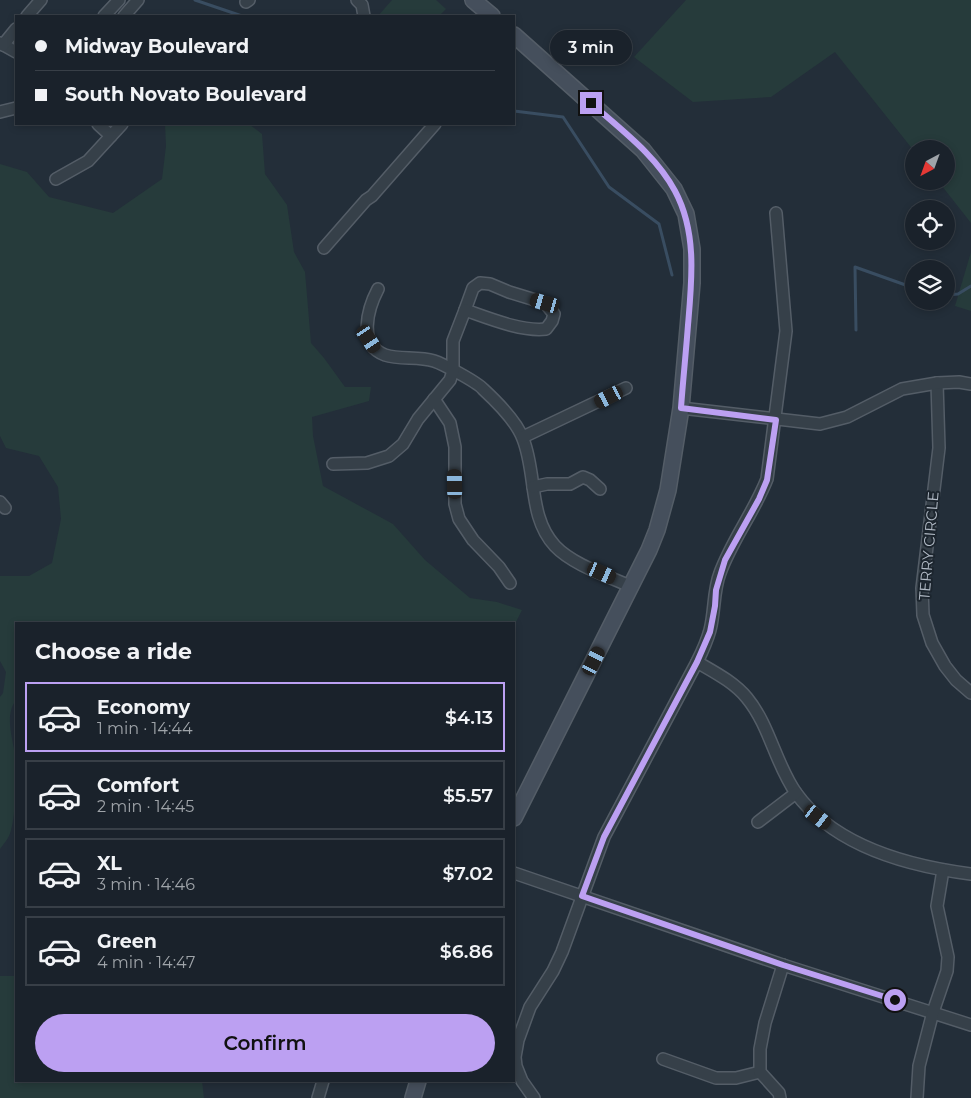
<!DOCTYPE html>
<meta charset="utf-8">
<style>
:root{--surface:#1a222b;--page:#272f37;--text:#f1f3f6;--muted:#9fa4a9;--line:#383f47;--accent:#bca0f2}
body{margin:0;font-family:Montserrat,sans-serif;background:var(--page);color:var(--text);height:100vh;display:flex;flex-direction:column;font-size:19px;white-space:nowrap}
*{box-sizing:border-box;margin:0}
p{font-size:16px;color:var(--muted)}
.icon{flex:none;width:28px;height:28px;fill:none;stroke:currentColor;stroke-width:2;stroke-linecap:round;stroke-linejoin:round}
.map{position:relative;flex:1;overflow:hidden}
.sheet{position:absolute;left:15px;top:622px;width:500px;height:460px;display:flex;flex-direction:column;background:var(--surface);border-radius:0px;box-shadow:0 2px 8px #0003,0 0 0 1px var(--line)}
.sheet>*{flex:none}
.banner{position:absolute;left:15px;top:15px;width:500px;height:110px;border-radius:0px;box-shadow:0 2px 8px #0003,0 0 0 1px var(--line);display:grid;align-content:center;height:110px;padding:0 20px;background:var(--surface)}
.needle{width:32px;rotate:221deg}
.buttons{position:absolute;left:905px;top:140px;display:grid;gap:10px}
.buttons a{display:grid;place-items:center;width:50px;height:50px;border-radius:50%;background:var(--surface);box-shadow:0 2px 8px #0003,0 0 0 1px var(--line);font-size:25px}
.end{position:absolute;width:22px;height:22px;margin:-11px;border:6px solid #bca0f2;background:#111;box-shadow:0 0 0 2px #111}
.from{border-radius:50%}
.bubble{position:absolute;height:35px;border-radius:18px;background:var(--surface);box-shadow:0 2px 8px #0003,0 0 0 1px var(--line);font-size:16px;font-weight:600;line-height:35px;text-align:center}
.car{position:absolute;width:15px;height:30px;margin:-15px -8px;border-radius:6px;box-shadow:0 0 4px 1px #0007;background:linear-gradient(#222 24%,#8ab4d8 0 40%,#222 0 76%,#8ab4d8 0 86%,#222 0)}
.banner b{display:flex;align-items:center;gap:18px;height:48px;font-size:19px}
.banner b+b{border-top:1px solid var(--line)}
.banner i{width:12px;height:12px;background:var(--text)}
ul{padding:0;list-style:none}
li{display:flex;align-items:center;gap:15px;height:70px;margin:0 10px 8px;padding:0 10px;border:2px solid var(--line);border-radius:0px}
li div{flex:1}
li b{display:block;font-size:19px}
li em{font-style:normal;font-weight:600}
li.current{border-color:var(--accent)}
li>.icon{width:45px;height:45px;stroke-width:1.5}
h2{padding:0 20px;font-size:22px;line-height:60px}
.button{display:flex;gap:10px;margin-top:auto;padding:10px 20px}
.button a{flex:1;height:58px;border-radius:30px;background:var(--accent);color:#111;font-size:20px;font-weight:600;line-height:58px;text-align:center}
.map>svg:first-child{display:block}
.green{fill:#263b3b}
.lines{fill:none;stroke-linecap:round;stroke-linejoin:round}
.stream{stroke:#394d61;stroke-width:3}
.minor-casing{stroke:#545d67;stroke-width:14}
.secondary-casing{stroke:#545d67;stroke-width:18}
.minor{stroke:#364049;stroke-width:11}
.secondary{stroke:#454f5c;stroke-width:15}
.route{stroke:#bca0f2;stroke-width:6}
.labels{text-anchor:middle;stroke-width:4;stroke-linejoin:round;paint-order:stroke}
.street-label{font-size:15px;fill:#b1bac5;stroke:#1c252e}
</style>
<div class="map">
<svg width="971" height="1098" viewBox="0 0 971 1098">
<rect width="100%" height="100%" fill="#232e39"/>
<!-- green -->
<g class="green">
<polygon points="392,0 436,0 446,9 439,16 378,16"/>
<polygon points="686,0 971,0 971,223 938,181 946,181 946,149 914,149 914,151 835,52 771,97 693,102 634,57"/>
<path d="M165,124H249L262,134L265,174L287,205L294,252L305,272L311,343L324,358L345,387H371L369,401L312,417L313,436L323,486L393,524L425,560L470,598L497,602L522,610L514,626V624H16V700C4,716 13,738 15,756C17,773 16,821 9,836C7,840 3,845 0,849V697L3,693L6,672L0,661V576H29L52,563L61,519L58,487L39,456L6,448L0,436V164L27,172L49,197L113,213L162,179L166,146Z"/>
<polygon points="971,252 971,311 955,306"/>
<polygon points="0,976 16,976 16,1081 202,1081 204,1098 0,1098"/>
</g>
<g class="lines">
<!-- stream -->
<g class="stream">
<polyline points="195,0 242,16"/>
<polyline points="514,111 563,117 609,187 659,224 672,275"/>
<polyline points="946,295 958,294 971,286"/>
<polyline points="856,330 855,267 914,288"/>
</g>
<defs>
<g id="minor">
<polyline points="357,0 362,5 364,16"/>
<polyline points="246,2 249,0"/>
<polyline points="27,16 41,0"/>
<polyline points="104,16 119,0"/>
<polyline points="124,16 138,0"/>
<polyline points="0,43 16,52"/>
<polyline points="3,45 16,29"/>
<polyline points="0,112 16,108"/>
<polyline points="98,124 111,136"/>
<polyline points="56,179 88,161 122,124"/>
<polyline points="324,248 366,200 372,196 435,124"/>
<path d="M480,283L490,284L509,292L545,303L554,314L552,321L546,329C522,332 488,318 465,310L473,288Z"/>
<path d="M378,289C368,308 357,345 385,355C400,360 418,356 434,361C443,364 477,382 483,389C496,401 517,422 523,439C537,474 528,517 555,546C573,565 608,576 632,587"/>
<polyline points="937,383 939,448 922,588 923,615 932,643 945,666 956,680 971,693"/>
<polyline points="434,399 450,423 455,447 455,504 459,519 473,540 499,567 510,583"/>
<polyline points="681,408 820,424 847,417 902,389 937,383 959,382 971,384"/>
<polyline points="523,437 626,388"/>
<polyline points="333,464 367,463 389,456 403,444 418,419 450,380 453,371 453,341 465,310"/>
<polyline points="533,487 547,484 570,484 583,477 590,480 600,489"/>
<polyline points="0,502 5,508"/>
<path d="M697,662C714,672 734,682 747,698C770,726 775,763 796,793C835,847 908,866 971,874"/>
<polyline points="758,822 796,793"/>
<polyline points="514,873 783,965 971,1025"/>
<polyline points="663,1059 716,1078 736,1078 760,1072"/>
<polyline points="318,1098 323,1081"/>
<path d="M534,1098L522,1081L516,1066L515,1057L518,1040L530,1007L553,971L562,952L604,837L697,662C702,652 707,641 710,630C715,611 713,591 720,573C732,540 754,512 767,479L786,331L776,213"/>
<polyline points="780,1098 779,1093 760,1072 760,1049 765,1023 783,965"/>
<polyline points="917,1098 919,1066 933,1012 947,971 948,957 937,906 943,870"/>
</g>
<g id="secondary">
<polyline points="473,0 492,16"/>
<polyline points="514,35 643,150 674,189 686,214 692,249 692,283 681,408 668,490 657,530 649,550 514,818"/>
<polyline points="413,1098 418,1081"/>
</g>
</defs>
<!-- minor casing -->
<use href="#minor" class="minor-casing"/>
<!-- secondary casing -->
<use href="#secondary" class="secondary-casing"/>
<!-- minor -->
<use href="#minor" class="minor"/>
<!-- secondary -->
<use href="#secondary" class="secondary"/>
</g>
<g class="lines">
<!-- route -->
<path class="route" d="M591,103C620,129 656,155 675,191C697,232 692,279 688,325C686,352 683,380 681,408L776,420L767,480L759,499L725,560L716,590L715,606L710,632L697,662L604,837L582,896L783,965L895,1000"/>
</g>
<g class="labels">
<!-- street labels -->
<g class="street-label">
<text transform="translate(929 546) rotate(-85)" y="5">TERRY CIRCLE</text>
</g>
</g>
</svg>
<div class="buttons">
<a><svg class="needle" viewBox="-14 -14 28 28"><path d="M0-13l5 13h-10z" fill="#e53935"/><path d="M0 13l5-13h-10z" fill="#9fa4a9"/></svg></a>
<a><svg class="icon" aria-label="locate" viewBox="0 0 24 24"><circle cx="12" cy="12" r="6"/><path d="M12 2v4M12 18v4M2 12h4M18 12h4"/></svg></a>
<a><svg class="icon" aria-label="layers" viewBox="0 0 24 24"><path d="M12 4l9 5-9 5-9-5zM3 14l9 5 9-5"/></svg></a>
</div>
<i class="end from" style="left:895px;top:1000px"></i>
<i class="end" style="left:591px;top:103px"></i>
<div class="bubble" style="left:550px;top:30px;width:82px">3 min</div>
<i class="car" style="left:545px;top:303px;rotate:286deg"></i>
<i class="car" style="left:369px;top:339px;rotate:146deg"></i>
<i class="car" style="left:609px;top:397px;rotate:243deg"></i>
<i class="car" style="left:455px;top:484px;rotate:359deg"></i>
<i class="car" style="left:602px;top:573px;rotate:114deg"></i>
<i class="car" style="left:594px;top:661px;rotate:27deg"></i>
<i class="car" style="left:818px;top:817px;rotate:128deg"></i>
<div class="banner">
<b><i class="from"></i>Midway Boulevard</b>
<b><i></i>South Novato Boulevard</b>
</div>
<section class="sheet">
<h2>Choose a ride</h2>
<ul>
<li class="current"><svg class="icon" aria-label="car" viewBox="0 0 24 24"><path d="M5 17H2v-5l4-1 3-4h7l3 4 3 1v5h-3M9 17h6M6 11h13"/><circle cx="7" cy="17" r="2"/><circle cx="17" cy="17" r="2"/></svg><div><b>Economy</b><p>1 min · 14:44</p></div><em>$4.13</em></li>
<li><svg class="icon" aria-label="car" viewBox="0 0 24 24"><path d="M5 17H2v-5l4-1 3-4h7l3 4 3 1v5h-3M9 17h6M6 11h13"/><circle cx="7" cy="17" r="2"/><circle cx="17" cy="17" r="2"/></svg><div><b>Comfort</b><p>2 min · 14:45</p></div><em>$5.57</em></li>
<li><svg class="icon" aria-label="car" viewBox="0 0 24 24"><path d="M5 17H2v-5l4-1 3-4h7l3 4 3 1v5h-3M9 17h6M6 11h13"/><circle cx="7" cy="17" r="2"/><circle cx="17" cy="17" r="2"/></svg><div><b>XL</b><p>3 min · 14:46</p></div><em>$7.02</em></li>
<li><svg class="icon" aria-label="car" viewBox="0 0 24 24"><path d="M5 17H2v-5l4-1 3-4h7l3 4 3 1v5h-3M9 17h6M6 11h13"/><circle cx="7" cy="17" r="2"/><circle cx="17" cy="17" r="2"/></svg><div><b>Green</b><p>4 min · 14:47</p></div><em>$6.86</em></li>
</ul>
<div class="button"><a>Confirm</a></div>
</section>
</div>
